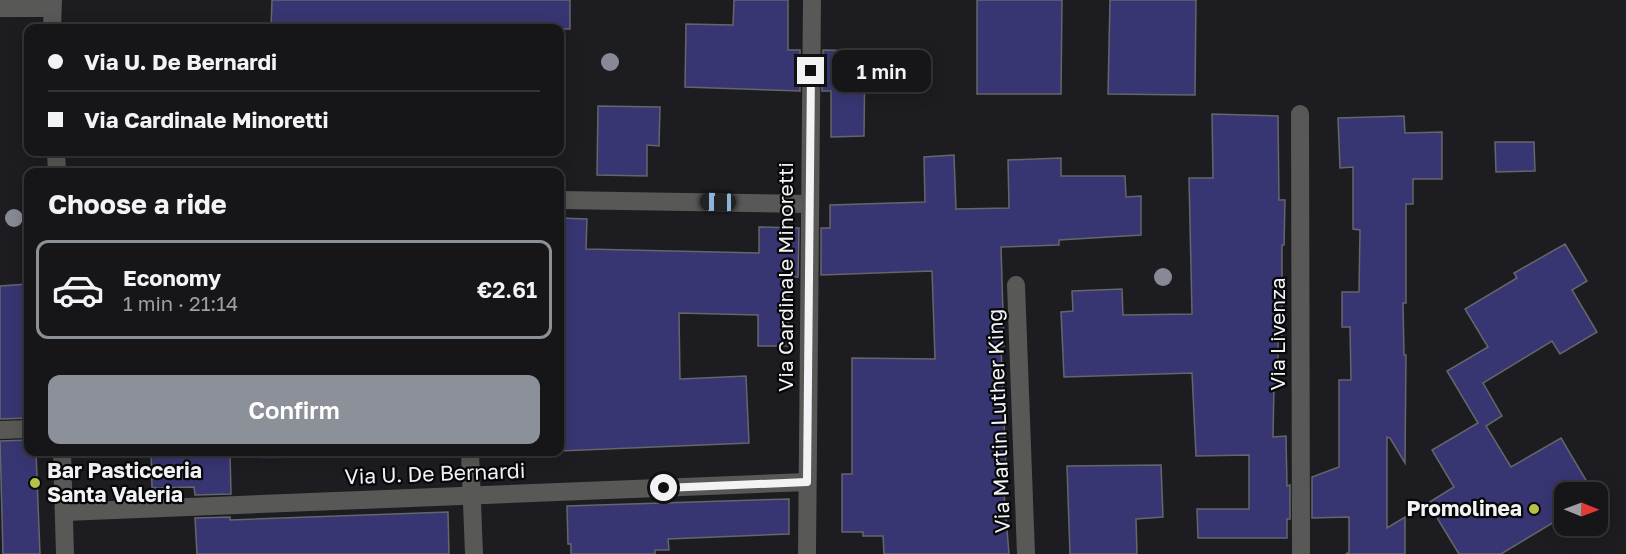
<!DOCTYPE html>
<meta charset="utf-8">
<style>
:root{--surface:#161619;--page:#1f1f22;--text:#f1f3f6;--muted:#9e9fa2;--line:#353538;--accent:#8c9099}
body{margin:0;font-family:"Golos Text",sans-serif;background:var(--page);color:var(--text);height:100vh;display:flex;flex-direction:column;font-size:22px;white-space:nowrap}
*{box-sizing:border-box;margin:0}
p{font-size:20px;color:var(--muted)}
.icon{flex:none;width:33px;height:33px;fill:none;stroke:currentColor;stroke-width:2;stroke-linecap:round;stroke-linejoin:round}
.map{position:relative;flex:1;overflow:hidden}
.details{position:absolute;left:24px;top:168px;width:540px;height:288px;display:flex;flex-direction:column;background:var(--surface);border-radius:12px;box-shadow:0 3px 15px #0003,0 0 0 2px var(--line)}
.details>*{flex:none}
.guide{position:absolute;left:24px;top:24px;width:540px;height:132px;border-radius:12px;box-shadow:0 3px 15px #0003,0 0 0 2px var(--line);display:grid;align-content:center;height:132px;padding:0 24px;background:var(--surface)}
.needle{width:39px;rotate:91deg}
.buttons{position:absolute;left:1554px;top:482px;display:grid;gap:12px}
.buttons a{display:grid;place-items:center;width:54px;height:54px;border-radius:12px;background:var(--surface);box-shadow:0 3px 15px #0003,0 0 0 2px var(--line);font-size:30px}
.end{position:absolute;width:27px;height:27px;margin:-14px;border:8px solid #f3f3f6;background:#111;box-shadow:0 0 0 3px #111}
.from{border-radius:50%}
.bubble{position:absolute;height:42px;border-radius:12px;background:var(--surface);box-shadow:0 3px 15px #0003,0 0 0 2px var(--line);font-size:20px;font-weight:600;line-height:42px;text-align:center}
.car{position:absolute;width:18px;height:36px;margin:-18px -9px;border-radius:8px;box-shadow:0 0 4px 2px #0007;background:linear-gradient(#222 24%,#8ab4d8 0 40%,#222 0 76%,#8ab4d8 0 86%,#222 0)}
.guide b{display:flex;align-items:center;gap:21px;height:57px;font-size:22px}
.guide b+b{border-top:2px solid var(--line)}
.guide i{width:15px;height:15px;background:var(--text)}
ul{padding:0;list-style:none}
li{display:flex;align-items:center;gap:18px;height:99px;margin:0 12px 9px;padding:0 12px;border:3px solid transparent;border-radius:12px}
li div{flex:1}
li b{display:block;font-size:22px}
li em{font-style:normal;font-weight:600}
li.current{border-color:var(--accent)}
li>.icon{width:54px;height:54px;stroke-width:1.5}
h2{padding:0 24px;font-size:27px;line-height:72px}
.primary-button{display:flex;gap:12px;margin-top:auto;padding:12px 24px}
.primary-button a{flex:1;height:69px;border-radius:12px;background:var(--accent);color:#fff;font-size:24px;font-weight:600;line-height:69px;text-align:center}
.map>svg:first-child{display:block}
.green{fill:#262651}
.building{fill:#383672;stroke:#65666a;stroke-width:1.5}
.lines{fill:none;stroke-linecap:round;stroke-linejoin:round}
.street{stroke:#585856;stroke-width:18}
.tree{fill:#888996}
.route{stroke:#f3f3f6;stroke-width:8}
.poi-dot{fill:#b6c148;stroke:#070809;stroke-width:2}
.labels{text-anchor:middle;stroke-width:4.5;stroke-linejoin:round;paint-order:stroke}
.street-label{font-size:21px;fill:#f3f3f6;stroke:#070809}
.poi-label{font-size:21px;font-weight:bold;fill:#f3f3f6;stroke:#070809;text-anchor:start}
</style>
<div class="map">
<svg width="1626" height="554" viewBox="0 0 1626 554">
<rect width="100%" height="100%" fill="#1d1d21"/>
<!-- green -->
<polygon class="green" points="262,452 446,452 446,453 262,459"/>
<!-- building -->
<g class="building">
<polygon points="272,0 570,0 570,29 271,28"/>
<polygon points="734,0 788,0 788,50 800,50 800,91 685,87 686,24 733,25"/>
<polygon points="977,0 1062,0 1061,94 977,94"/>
<polygon points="1110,0 1196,0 1195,95 1108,94"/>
<polygon points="823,50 865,51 864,136 831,137 831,91 822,91"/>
<polygon points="598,106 660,107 659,146 647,145 647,176 597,175"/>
<polygon points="1212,114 1278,116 1279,200 1285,200 1284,245 1282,245 1282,341 1278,341 1278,384 1274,386 1273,437 1286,436 1287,486 1290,485 1290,519 1287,519 1287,538 1198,538 1197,509 1249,509 1249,455 1196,456 1192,373 1064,377 1061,312 1073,311 1072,291 1122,289 1123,315 1192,314 1189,178 1213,178"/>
<polygon points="1404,116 1405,133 1442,132 1442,179 1413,179 1413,204 1406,204 1406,303 1403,303 1404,355 1406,355 1405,463 1390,438 1387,437 1387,528 1405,517 1405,554 1346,554 1349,552 1349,517 1312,518 1312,477 1339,467 1339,380 1351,380 1350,327 1342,327 1342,292 1359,292 1360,230 1353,229 1353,167 1340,168 1338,118"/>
<polygon points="1495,142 1534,142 1535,171 1496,172"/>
<polygon points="954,155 956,209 1009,208 1008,160 1061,158 1061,176 1125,176 1126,197 1141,196 1141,235 1059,240 1059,245 1001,247 1004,346 1001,347 1006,468 1002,468 1009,554 884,554 883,536 863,536 863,532 842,532 842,474 852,474 852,358 935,359 932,271 821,275 821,228 830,228 830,205 925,202 924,157"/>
<polygon points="560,218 587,219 586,249 759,253 759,227 799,228 798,277 789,277 788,346 758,346 758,315 679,313 680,379 746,376 749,443 560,451"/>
<polygon points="1565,244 1587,281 1572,290 1597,332 1560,354 1552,341 1483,383 1502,416 1486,426 1511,467 1561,438 1593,492 1564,492 1564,516 1501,554 1459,554 1428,503 1454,487 1432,450 1478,423 1447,371 1488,347 1465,309 1517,278 1514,273"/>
<polygon points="27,284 28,418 0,419 0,286"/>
<polygon points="28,440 28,452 36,452 40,554 3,554 0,441"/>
<polygon points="151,452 230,452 231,494 195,495 194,487 152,488"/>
<polygon points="1161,465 1163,517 1136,519 1137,554 1070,554 1067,466"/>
<polygon points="789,499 789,534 668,539 669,550 655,550 655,554 571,554 571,544 568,544 567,506"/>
<polygon points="448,512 449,554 197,554 195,518 230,517 230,520"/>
</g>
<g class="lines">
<!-- street -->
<g class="street">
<polyline points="0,8 52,8"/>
<polyline points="52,28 53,0"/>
<polyline points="1300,114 1301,554"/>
<polyline points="56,152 57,172"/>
<polyline points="560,200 809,204"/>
<polyline points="1016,285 1026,554"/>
<polyline points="0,430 28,429"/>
<polyline points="62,452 65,554"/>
<polyline points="470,452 474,554"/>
<polyline points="65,512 807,482"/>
<polyline points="807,554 812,0"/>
</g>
</g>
<!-- trees -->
<g class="tree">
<circle cx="610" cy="62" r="9"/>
<circle cx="14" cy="218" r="9"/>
<circle cx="1163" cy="277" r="9"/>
</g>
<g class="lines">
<!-- route -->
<polyline class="route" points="664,488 807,482 811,71"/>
</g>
<!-- markers -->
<g class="poi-dot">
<circle cx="35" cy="483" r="6"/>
<circle cx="1534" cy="509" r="6"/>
</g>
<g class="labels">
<!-- street labels -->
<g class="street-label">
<text transform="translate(786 277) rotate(-90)" y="7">Via Cardinale Minoretti</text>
<text transform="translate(1278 334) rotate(-90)" y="7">Via Livenza</text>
<text transform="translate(999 421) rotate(-92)" y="7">Via Martin Luther King</text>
<text transform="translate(435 474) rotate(-2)" y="7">Via U. De Bernardi</text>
</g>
<!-- poi labels -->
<g class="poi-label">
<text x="47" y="478">Bar Pasticceria<tspan x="47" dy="24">Santa Valeria</tspan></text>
<text x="1522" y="516" text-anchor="end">Promolinea</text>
</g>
</g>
</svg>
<div class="buttons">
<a><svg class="needle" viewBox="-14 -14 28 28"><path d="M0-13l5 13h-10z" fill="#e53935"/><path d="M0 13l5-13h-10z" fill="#9e9fa2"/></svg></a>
</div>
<i class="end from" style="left:664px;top:488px"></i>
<i class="end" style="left:811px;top:71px"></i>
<div class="bubble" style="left:832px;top:50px;width:99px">1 min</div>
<i class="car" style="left:718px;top:202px;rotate:271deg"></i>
<div class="guide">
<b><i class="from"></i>Via U. De Bernardi</b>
<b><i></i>Via Cardinale Minoretti</b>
</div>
<section class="details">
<h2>Choose a ride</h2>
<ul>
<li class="current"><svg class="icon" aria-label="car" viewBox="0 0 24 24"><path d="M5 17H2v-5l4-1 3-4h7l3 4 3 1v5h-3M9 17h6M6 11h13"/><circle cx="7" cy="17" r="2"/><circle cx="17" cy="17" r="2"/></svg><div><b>Economy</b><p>1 min · 21:14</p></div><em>€2.61</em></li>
</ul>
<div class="primary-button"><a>Confirm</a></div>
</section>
</div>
